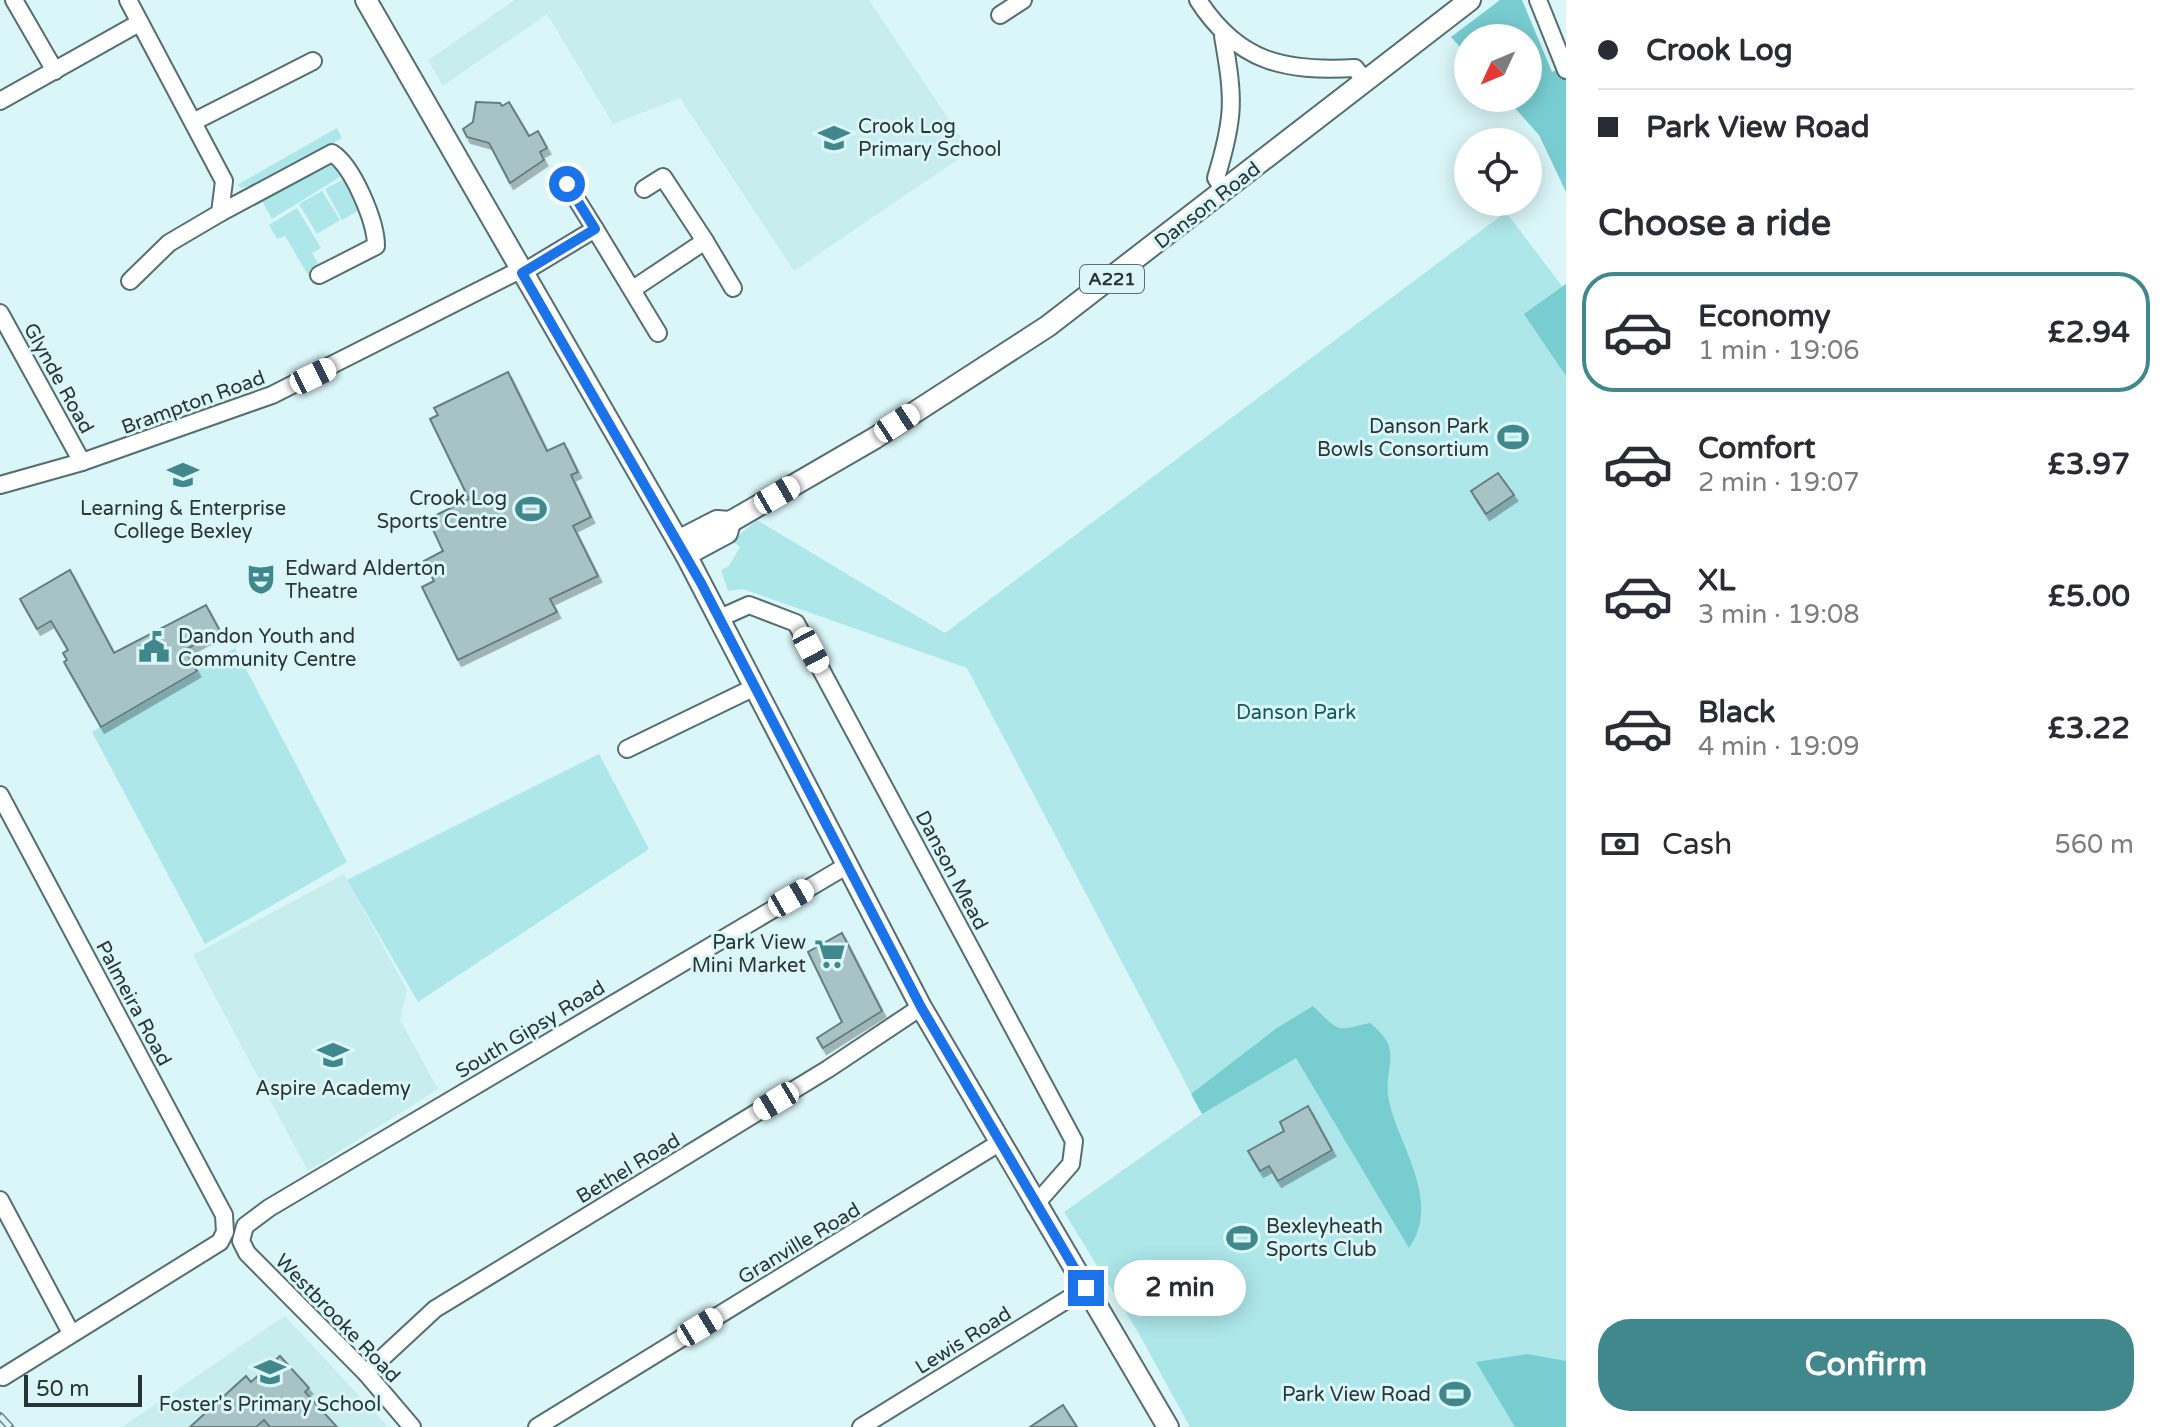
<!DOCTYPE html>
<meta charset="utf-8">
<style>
:root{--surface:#fff;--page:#f7f7f7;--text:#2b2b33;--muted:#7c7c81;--line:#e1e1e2;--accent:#40888c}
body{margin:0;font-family:"Varela Round",sans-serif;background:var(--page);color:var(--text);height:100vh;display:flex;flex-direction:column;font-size:30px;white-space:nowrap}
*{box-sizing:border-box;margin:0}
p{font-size:26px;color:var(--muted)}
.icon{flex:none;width:44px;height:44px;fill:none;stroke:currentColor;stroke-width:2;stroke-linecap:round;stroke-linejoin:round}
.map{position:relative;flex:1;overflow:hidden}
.details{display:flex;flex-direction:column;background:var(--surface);width:600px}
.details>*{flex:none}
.hud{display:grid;align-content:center;height:176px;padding:0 32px;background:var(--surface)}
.needle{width:52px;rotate:226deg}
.buttons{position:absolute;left:1454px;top:24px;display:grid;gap:16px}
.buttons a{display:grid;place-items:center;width:88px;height:88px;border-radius:50%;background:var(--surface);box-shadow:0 4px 20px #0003;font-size:40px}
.scale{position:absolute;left:24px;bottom:20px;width:118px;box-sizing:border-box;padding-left:8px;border:4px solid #293535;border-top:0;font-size:22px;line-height:28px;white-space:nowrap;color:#293535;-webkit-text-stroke:6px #daf6f8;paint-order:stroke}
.end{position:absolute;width:36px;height:36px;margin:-18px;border:10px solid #1a73e8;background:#fff;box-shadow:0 0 0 4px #fff}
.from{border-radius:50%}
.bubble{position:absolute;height:56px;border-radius:28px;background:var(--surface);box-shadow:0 4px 20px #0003;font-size:26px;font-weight:700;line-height:56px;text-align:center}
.car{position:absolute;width:24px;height:48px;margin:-24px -12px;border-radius:10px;box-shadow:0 0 6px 2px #0007;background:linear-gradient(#fff 24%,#345 0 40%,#fff 0 76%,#345 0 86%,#fff 0)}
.hud b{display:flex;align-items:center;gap:28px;height:76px;font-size:30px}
.hud b+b{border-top:2px solid var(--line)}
.hud i{width:20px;height:20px;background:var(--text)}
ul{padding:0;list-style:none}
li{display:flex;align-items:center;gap:24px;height:120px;margin:0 16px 12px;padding:0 16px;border:4px solid transparent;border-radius:32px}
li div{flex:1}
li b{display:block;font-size:30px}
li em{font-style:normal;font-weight:700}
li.selected{border-color:var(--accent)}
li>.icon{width:72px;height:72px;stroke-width:1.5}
h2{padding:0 32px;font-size:36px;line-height:96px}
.pay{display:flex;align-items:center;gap:20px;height:88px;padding:0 32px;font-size:30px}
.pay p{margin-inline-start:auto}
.primary-button{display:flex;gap:16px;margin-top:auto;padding:16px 32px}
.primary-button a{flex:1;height:92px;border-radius:32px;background:var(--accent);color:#fff;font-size:32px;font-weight:700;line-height:92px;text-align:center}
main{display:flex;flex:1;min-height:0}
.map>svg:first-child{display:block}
.built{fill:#c7edef}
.green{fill:#ade7ea}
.forest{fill:#78cdd1}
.building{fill:#a8c3c5;stroke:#657f80;stroke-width:2;filter:url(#shadow)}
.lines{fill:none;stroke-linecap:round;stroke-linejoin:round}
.minor-casing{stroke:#556e70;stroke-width:20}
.major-casing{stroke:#556e70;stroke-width:24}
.minor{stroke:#fff;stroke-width:16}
.major{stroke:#fff;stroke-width:20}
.rail-casing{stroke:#718485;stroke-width:8}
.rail{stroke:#daf6f8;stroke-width:5;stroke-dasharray:15;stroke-linecap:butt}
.route{stroke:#1a73e8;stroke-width:10}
.labels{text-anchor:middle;stroke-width:6;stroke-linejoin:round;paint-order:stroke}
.shield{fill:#daf6f8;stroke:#5e6f70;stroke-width:2}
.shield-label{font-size:18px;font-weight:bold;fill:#293535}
.poi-label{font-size:20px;fill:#293535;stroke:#daf6f8;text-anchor:start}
.street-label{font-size:20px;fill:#293535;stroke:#daf6f8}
.park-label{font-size:20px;fill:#115a5e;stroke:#daf6f8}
</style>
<main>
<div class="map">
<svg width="1566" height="1427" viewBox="0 0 1566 1427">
<defs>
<filter id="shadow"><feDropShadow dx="3.5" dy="6" stdDeviation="0" flood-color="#0004"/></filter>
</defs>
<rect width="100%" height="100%" fill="#daf6f8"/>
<!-- built -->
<g class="built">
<polygon points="515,0 869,0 970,151 794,271 680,98 613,124 547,14 443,86 428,60"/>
<polygon points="344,874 407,990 400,1020 438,1089 308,1171 193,955"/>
<polygon points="285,1316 388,1427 122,1427"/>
</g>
<!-- green -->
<g class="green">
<polygon points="337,128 342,138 255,189 252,185 242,188 237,185"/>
<polygon points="329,163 343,175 272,219 261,199"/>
<polygon points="344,179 361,209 342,220 325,189"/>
<polygon points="322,191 340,220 317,234 299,204"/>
<polygon points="297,208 321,248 312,253 319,265 311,269 316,277 311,280 285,236 277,239 269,225"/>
<polygon points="1506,212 1562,286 1566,284 1566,1427 1190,1427 1138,1332 1064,1212 1202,1114 967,668 743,589 728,591 721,570 729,566 740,547 732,541 757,520 945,633"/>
<polygon points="235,648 347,862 205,944 92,732"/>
<polygon points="599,754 649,849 418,1002 347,880"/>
</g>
<!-- forest -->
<g class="forest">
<polygon points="1500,0 1522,0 1552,72 1566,65 1566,192 1539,135 1506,98 1528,98 1528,38 1468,38 1468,56 1451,37"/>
<polygon points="1566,284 1566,376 1524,314"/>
<path d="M1313,1006C1341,1033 1334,1031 1370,1023C1406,1052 1382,1064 1389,1101C1399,1147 1442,1201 1409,1248L1296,1058L1202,1114L1191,1094L1277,1028Z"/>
<polygon points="1527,1354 1566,1361 1566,1427 1515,1427 1476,1362"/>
</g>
<!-- building -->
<g class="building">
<polygon points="476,102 500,103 502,106 509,102 529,136 538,131 547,148 540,152 544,160 510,183 489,143 467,137 463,129 473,122"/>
<polygon points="508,372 547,451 564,443 578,472 571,475 591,517 573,526 598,576 550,599 557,612 458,660 422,587 434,581 424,561 443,551 428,519 469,499 430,419 438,415 434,408"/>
<polygon points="1498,473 1514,495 1486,514 1471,491"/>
<polygon points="70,570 114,653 206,605 220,631 185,650 197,671 101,727 64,662 67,660 63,653 68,650 51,621 37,629 20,599"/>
<polygon points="842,933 882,1011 823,1048 817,1038 842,1022 808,952"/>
<polygon points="1308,1106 1332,1150 1278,1181 1269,1166 1260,1171 1248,1151 1284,1131 1280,1122"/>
<polygon points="280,1356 309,1388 305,1392 337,1427 270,1427 264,1420 256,1427 190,1427 246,1376 251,1382"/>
<polygon points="1063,1405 1077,1427 1030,1427"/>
</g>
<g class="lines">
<defs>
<g id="minor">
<polyline points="14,0 55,71"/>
<polyline points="128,0 224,181 220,213 169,243 130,281"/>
<path d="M1198,0C1238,62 1284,72 1355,68L1366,82"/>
<polyline points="1538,0 1566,70"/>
<polyline points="1000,15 1023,0"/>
<path d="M1223,36C1234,99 1235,116 1216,178L1225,191"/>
<polyline points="0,101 139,23"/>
<polyline points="193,122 313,61"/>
<polyline points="567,184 595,229"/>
<path d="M220,213L332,153C353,166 376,222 376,246L319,275"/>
<polyline points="705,241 733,288"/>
<polyline points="522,273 595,229 658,333"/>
<polyline points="633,289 705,241 663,177 644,189"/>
<polyline points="0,313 82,462"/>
<polyline points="0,485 82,462 272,395 520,270"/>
<polyline points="720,618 749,605 796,623 1074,1141 1071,1164 1035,1205"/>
<polyline points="627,749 755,687"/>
<polyline points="0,795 224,1215 225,1232 220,1242 3,1377"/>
<polyline points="0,1200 71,1333"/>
<polyline points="366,1373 435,1309 828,1069 921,1007"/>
<polyline points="412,1427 366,1373 247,1253 241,1241 245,1226 269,1208 846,866"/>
<polyline points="537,1427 999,1143"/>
<polyline points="861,1427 1086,1288"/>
</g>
<g id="major">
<polyline points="366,0 686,555 921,1007 1168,1427"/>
<polyline points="678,541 717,521 730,522 875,438 1048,326 1470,0"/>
<polyline points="686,555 727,533 730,522"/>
</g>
</defs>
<!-- minor casing -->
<use href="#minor" class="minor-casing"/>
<!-- major casing -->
<use href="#major" class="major-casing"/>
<!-- minor -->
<use href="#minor" class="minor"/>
<!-- major -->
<use href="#major" class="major"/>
<defs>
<polyline id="rail" points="0,1416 10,1427"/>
</defs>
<!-- rail casing -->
<use href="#rail" class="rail-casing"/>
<!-- rail -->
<use href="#rail" class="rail"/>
</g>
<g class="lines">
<!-- route -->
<polyline class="route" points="567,184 595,229 522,273 701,583 921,1007 1086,1288"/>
</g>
<!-- icons -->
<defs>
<symbol id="school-bare" viewBox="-9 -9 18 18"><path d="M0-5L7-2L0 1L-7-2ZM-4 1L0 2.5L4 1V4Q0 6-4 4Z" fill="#40888c" stroke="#daf6f8" stroke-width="2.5" paint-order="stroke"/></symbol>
<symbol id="stadium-bare" viewBox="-9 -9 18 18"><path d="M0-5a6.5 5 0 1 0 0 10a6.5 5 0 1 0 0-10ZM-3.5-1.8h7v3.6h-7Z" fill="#40888c" stroke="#daf6f8" stroke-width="2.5" paint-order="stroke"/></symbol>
<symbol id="theatre-bare" viewBox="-9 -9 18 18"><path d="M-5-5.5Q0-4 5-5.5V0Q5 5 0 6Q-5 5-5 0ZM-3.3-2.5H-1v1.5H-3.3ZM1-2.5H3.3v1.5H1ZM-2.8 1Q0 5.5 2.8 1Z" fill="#40888c" stroke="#daf6f8" stroke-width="2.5" paint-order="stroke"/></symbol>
<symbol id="civic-bare" viewBox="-9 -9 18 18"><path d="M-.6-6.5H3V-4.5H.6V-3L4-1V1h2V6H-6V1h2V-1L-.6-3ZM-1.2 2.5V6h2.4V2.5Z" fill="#40888c" stroke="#daf6f8" stroke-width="2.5" paint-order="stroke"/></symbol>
<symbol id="supermarket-bare" viewBox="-9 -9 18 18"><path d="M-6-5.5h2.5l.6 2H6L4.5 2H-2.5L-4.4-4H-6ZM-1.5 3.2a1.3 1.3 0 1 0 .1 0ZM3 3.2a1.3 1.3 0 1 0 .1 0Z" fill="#40888c" stroke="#daf6f8" stroke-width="2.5" paint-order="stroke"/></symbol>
</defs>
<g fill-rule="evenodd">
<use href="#school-bare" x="812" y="116" width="44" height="44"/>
<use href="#stadium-bare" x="1491" y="415" width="44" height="44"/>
<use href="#school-bare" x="161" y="453" width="44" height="44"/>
<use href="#stadium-bare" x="509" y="487" width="44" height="44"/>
<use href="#theatre-bare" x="239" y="557" width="44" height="44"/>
<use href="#civic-bare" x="132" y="625" width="44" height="44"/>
<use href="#supermarket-bare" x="808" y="932" width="44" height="44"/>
<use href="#school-bare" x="311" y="1033" width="44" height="44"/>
<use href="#stadium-bare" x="1220" y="1216" width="44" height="44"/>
<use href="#school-bare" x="248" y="1350" width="44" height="44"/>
<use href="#stadium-bare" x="1433" y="1372" width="44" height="44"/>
</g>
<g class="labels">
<!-- shield labels -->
<rect class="shield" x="1080" y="265" width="64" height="28" rx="6"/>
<g class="shield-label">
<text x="1112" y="285">A221</text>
</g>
<!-- poi labels -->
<g class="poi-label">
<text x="858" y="133">Crook Log<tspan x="858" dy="23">Primary School</tspan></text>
<text x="1489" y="433" text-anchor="end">Danson Park<tspan x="1489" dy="23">Bowls Consortium</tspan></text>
<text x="507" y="505" text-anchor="end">Crook Log<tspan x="507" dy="23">Sports Centre</tspan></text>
<text x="183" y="515" text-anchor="middle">Learning &amp; Enterprise<tspan x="183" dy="23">College Bexley</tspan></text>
<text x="285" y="575">Edward Alderton<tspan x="285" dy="23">Theatre</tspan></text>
<text x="178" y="643">Dandon Youth and<tspan x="178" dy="23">Community Centre</tspan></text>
<text x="806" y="949" text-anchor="end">Park View<tspan x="806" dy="23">Mini Market</tspan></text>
<text x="333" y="1095" text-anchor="middle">Aspire Academy</text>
<text x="1266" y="1233">Bexleyheath<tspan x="1266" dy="23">Sports Club</tspan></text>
<text x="1431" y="1401" text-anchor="end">Park View Road</text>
<text x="270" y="1411" text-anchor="middle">Foster's Primary School</text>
</g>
<!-- street labels -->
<g class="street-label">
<text transform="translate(1207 205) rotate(-38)" y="7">Danson Road</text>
<text transform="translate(59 378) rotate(61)" y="7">Glynde Road</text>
<text transform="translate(193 402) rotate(-20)" y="7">Brampton Road</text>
<text transform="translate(952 870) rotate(62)" y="7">Danson Mead</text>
<text transform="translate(134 1003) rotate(62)" y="7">Palmeira Road</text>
<text transform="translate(530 1029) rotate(-31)" y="7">South Gipsy Road</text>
<text transform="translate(628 1168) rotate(-31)" y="7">Bethel Road</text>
<text transform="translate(799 1243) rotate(-31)" y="7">Granville Road</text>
<text transform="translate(338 1318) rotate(46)" y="7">Westbrooke Road</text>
<text transform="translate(963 1340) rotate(-32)" y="7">Lewis Road</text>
</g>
<!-- park labels -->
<g class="park-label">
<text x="1296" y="719">Danson Park</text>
</g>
</g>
</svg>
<div class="buttons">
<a><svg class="needle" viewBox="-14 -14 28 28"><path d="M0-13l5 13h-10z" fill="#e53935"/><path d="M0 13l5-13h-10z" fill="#7c7c81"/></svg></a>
<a><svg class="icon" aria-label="locate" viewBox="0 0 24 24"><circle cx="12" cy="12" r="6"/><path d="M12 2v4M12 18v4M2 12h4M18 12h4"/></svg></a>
</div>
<div class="scale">50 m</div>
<i class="end from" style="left:567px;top:184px"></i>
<i class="end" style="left:1086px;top:1288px"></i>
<div class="bubble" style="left:1114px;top:1260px;width:132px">2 min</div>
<i class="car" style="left:313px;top:376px;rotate:64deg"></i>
<i class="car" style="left:897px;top:423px;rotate:57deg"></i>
<i class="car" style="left:777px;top:495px;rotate:60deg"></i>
<i class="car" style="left:811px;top:650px;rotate:152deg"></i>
<i class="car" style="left:791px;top:898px;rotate:60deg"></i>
<i class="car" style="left:776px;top:1101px;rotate:239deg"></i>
<i class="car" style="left:700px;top:1327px;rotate:59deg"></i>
</div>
<section class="details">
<div class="hud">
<b><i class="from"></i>Crook Log</b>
<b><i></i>Park View Road</b>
</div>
<h2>Choose a ride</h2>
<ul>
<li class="selected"><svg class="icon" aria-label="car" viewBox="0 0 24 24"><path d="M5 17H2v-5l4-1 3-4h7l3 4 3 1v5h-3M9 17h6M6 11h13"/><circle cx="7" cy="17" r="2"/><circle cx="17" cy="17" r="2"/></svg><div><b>Economy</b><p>1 min · 19:06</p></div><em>£2.94</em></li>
<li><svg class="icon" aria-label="car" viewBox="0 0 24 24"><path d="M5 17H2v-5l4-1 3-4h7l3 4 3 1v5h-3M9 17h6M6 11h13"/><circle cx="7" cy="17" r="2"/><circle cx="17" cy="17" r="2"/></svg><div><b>Comfort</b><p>2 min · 19:07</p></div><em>£3.97</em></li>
<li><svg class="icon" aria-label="car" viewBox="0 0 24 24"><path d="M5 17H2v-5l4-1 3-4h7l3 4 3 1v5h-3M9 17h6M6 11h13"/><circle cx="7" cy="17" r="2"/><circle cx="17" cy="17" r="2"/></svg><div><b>XL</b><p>3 min · 19:08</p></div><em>£5.00</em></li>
<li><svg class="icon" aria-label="car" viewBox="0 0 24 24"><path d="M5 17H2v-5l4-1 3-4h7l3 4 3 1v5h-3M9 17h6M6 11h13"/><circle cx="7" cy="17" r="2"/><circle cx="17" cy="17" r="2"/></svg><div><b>Black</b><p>4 min · 19:09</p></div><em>£3.22</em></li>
</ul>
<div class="pay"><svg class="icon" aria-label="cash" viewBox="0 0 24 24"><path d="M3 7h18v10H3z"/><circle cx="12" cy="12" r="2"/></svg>Cash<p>560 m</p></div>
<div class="primary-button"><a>Confirm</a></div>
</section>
</main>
